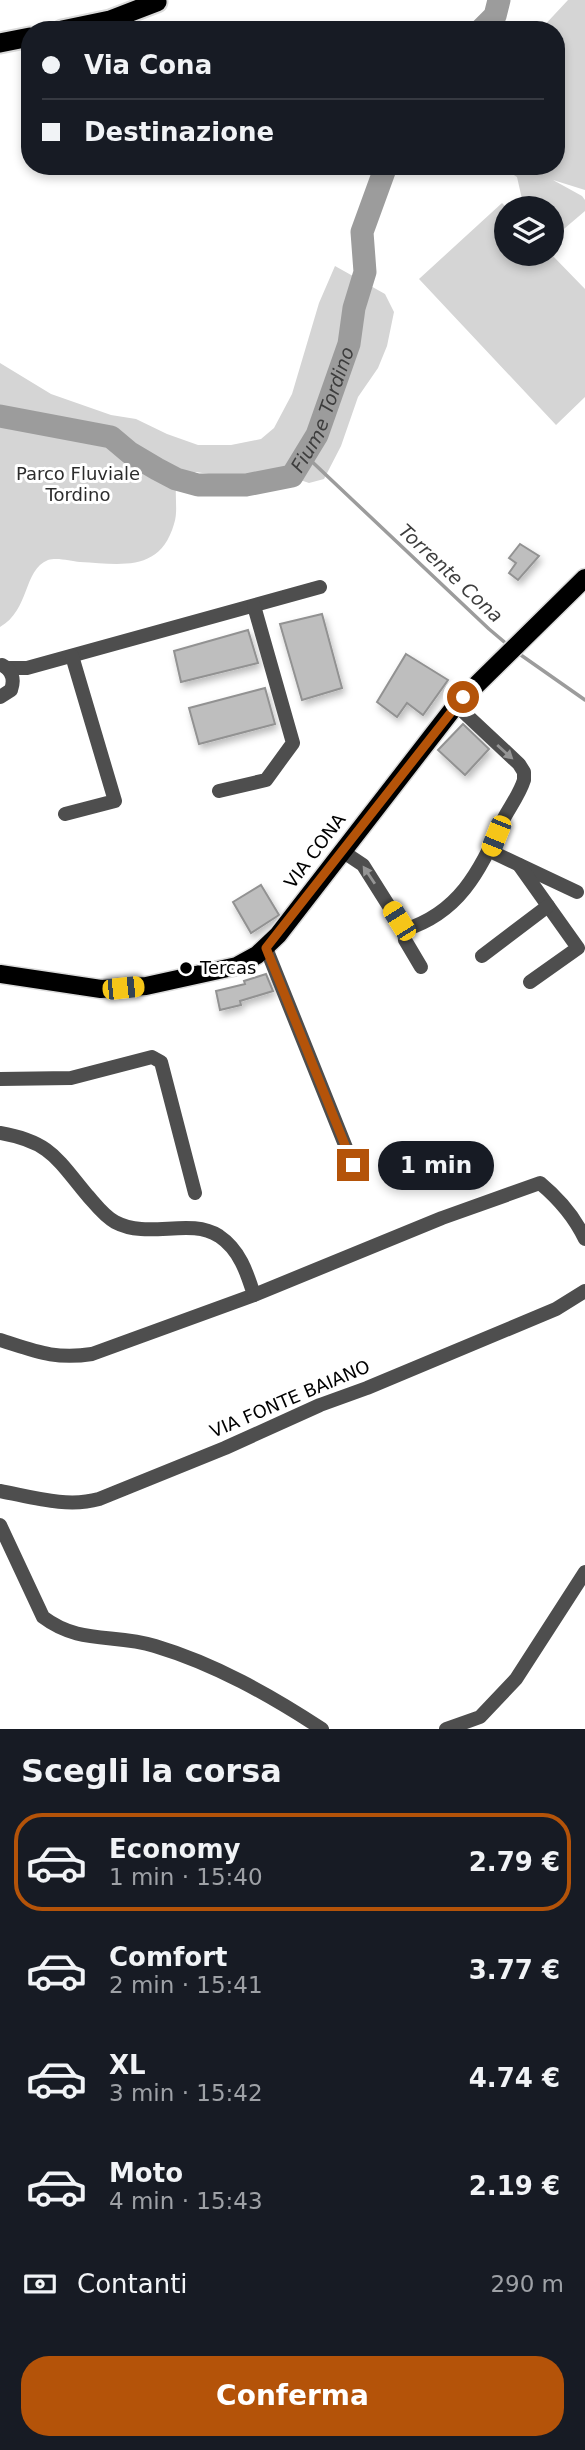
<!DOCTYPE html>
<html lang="it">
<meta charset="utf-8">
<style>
:root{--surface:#171b24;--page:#242831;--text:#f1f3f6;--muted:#9ea1a6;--line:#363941;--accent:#b45309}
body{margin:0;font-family:"DejaVu Sans",sans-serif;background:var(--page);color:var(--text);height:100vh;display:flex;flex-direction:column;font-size:26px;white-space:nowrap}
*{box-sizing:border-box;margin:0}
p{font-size:23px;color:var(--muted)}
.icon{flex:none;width:38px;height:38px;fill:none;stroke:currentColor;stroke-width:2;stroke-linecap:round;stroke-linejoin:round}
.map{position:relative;height:1729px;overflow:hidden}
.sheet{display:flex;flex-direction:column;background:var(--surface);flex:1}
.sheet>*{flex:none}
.hud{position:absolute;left:21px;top:21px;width:544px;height:154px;border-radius:28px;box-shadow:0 4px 10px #0003;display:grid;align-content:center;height:154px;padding:0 21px;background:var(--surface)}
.controls{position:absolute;left:494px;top:196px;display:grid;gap:14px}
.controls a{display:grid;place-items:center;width:70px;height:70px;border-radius:50%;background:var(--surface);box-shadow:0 4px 10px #0003;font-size:35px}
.end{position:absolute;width:32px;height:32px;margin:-16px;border:9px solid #b45309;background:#fff;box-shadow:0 0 0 4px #fff}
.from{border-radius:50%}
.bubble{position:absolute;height:49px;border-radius:24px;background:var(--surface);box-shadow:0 4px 10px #0003;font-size:23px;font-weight:600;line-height:49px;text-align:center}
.car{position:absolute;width:21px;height:42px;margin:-21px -10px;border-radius:9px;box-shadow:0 0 5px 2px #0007;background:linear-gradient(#f5c518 24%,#345 0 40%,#f5c518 0 76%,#345 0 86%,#f5c518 0)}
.hud b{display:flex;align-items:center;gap:24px;height:66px;font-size:26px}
.hud b+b{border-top:2px solid var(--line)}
.hud i{width:18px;height:18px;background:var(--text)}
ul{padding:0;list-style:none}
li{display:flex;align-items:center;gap:21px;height:98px;margin:0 14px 10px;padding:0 7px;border:4px solid transparent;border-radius:28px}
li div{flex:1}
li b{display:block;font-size:26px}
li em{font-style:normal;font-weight:600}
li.on{border-color:var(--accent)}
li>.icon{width:63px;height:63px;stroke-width:1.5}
h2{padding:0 21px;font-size:32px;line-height:84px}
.pay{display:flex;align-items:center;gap:18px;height:77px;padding:0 21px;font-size:26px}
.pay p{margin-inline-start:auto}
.primary-button{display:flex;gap:14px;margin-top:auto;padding:14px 21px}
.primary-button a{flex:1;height:80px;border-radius:28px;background:var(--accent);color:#fff;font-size:28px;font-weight:600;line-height:80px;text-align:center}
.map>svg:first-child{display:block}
.green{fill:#d5d5d5}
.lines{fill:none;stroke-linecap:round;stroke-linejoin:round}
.stream{stroke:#9c9c9c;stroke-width:3.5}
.river{stroke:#9c9c9c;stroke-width:23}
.building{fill:#bebebe;stroke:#929292;stroke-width:2;filter:url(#shadow)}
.primary-casing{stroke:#dbdbdb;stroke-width:21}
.trunk-casing{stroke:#dbdbdb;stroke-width:23}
.minor{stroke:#4e4e4e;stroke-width:14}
.primary{stroke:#000;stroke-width:18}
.trunk{stroke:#000;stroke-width:19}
.oneway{fill:#959595}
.route{stroke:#b45309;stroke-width:9}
.poi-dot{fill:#000;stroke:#fff;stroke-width:2.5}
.labels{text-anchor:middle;stroke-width:6;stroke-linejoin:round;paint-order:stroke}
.park-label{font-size:18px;fill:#2c2c2c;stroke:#fff}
.street-label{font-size:18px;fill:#000;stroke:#fff}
.poi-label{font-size:18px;fill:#000;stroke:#fff;text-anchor:start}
.water-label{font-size:19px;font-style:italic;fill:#3d3d3d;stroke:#fff}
</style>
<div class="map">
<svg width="585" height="1729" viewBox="0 0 585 1729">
<defs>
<filter id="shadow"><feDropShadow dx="2.5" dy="4.5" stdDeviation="3.5" flood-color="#0004"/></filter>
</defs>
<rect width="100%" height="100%" fill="#fff"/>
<!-- green -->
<g class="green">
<polygon points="568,0 585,0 585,190 553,180 582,196 585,200 585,211 551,240 551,208 524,208 517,177 500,166 556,166 556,30 540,30"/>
<polygon points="502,203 507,208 506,254 551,254 585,289 585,397 556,425 419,279"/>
<path d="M335,266L385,294L394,312L387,346L378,368L358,397L341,446L324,479L309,483L274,471L228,477L196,472L176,487C175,498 178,513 174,524C160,573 120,564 80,562C71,561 57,557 48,560C23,570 30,610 0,627V363L51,394L111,415L136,419L167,434L198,445H231L261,439L274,428L292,394L319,303Z"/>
</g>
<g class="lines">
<!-- stream -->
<g class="stream">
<polyline points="306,456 489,629 509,646"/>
<polyline points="518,653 585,700"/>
</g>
<!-- river -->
<g class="river">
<polyline points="481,30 495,16 499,0"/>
<path id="s1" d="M0,416L111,437L130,453L157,469L176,479L198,485H246L292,476L317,435L349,344L354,308L365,272L362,232L386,166"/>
</g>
</g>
<!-- building -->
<g class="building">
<polygon points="520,544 539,556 518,580 509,573 516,563 509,558"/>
<polygon points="322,614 342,688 302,700 280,624"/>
<polygon points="248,630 258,663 181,682 174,651"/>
<polygon points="406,654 448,680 423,715 407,703 397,717 377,702"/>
<polygon points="265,688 275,724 199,744 189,708"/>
<polygon points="463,724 489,749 465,775 438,750"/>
<polygon points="261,885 279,915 251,933 233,902"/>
<polygon points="266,974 273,991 240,1001 241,1005 220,1010 216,991 245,984 244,981"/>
</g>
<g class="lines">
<defs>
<polyline id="primary" points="0,974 101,989 146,986 237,966 257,955 278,935 456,705 585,578"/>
<g id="trunk">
<polyline points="62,30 110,20 157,2"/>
<polyline points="0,43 30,37"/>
</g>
</defs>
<!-- primary casing -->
<use href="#primary" class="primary-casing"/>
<!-- trunk casing -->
<use href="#trunk" class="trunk-casing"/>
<!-- minor -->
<g class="minor">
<polyline points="7,668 27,668 320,587"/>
<path d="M0,697L11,690C15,679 12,670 2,665"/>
<polyline points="219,791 266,780 293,743 254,606"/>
<polyline points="65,814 115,801 72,656"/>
<path d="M342,851L363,865L404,930C459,913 479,872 501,824C508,809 519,796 524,780V772L519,764L456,705"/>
<polyline points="490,851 577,892"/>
<polyline points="519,865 578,948 530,982"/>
<polyline points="404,930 405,940 421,967"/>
<polyline points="266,948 353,1165"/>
<polyline points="482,956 548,906"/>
<polyline points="0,1079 71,1078 152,1057 161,1062 195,1193"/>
<path d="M0,1133C51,1142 57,1159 88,1196C96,1205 104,1216 115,1222C149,1240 189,1217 219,1236C240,1250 247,1273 254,1295L92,1354C55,1360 35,1351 0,1340"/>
<path d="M254,1295L442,1218L540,1183C558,1198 575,1218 585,1239"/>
<path d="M0,1491C32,1497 67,1508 99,1499L225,1448L320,1405L367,1388L556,1309L585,1291"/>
<path d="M0,1525L43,1617C80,1645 114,1633 155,1646C215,1664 270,1695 322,1729"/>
<polyline points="446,1729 480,1717 516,1679 585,1572"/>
</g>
<!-- primary -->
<use href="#primary" class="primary"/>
<!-- trunk -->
<use href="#trunk" class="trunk"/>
</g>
<!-- one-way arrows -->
<defs><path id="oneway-solid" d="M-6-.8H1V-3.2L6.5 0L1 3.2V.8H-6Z" transform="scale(1.75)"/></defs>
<g class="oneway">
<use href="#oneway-solid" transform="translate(505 752) rotate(42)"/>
<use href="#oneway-solid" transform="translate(369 875) rotate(-124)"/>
</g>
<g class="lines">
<!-- route -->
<polyline class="route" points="353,1165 266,948 463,697"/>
</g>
<!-- markers -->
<circle class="poi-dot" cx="186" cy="968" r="7"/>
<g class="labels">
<!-- park labels -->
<g class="park-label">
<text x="78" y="480">Parco Fluviale<tspan x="78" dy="21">Tordino</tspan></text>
</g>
<!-- street labels -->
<g class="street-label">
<text transform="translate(315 851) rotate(-53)" y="6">VIA CONA</text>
<text transform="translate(290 1399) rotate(-23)" y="6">VIA FONTE BAIANO</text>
</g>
<!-- poi labels -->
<g class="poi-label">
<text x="200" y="974">Tercas</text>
</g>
<!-- water labels -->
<g class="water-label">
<text dy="7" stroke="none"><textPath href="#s1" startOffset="382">Fiume Tordino</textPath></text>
<text transform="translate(451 573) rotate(43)" y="7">Torrente Cona</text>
</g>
</g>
</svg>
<div class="controls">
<a><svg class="icon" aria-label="layers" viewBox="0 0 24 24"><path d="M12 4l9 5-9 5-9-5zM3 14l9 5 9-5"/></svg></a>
</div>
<i class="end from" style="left:463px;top:697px"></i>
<i class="end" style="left:353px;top:1165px"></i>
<div class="bubble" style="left:378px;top:1141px;width:116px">1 min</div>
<i class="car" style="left:496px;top:836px;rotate:202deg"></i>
<i class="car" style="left:399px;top:921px;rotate:328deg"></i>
<i class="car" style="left:123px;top:988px;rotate:84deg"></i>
<div class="hud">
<b><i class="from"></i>Via Cona</b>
<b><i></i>Destinazione</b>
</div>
</div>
<section class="sheet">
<h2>Scegli la corsa</h2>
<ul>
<li class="on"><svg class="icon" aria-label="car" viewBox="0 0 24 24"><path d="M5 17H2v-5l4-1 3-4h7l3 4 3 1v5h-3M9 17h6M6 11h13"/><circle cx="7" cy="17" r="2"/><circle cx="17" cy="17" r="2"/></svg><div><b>Economy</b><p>1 min · 15:40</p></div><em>2.79 €</em></li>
<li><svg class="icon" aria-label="car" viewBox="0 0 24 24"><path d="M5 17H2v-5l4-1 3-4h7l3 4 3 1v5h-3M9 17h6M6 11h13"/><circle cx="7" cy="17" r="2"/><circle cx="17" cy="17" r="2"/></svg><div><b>Comfort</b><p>2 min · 15:41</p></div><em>3.77 €</em></li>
<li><svg class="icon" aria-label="car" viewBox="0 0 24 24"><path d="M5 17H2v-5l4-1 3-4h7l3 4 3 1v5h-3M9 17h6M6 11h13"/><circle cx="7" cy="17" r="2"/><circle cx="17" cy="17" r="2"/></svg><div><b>XL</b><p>3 min · 15:42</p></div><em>4.74 €</em></li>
<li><svg class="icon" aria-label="car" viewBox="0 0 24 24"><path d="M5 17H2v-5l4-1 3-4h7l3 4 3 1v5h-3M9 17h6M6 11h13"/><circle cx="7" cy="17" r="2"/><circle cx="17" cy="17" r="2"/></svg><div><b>Moto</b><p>4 min · 15:43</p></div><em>2.19 €</em></li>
</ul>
<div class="pay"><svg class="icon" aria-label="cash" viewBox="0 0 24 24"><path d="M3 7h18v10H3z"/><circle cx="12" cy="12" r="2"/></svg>Contanti<p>290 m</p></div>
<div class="primary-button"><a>Conferma</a></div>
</section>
